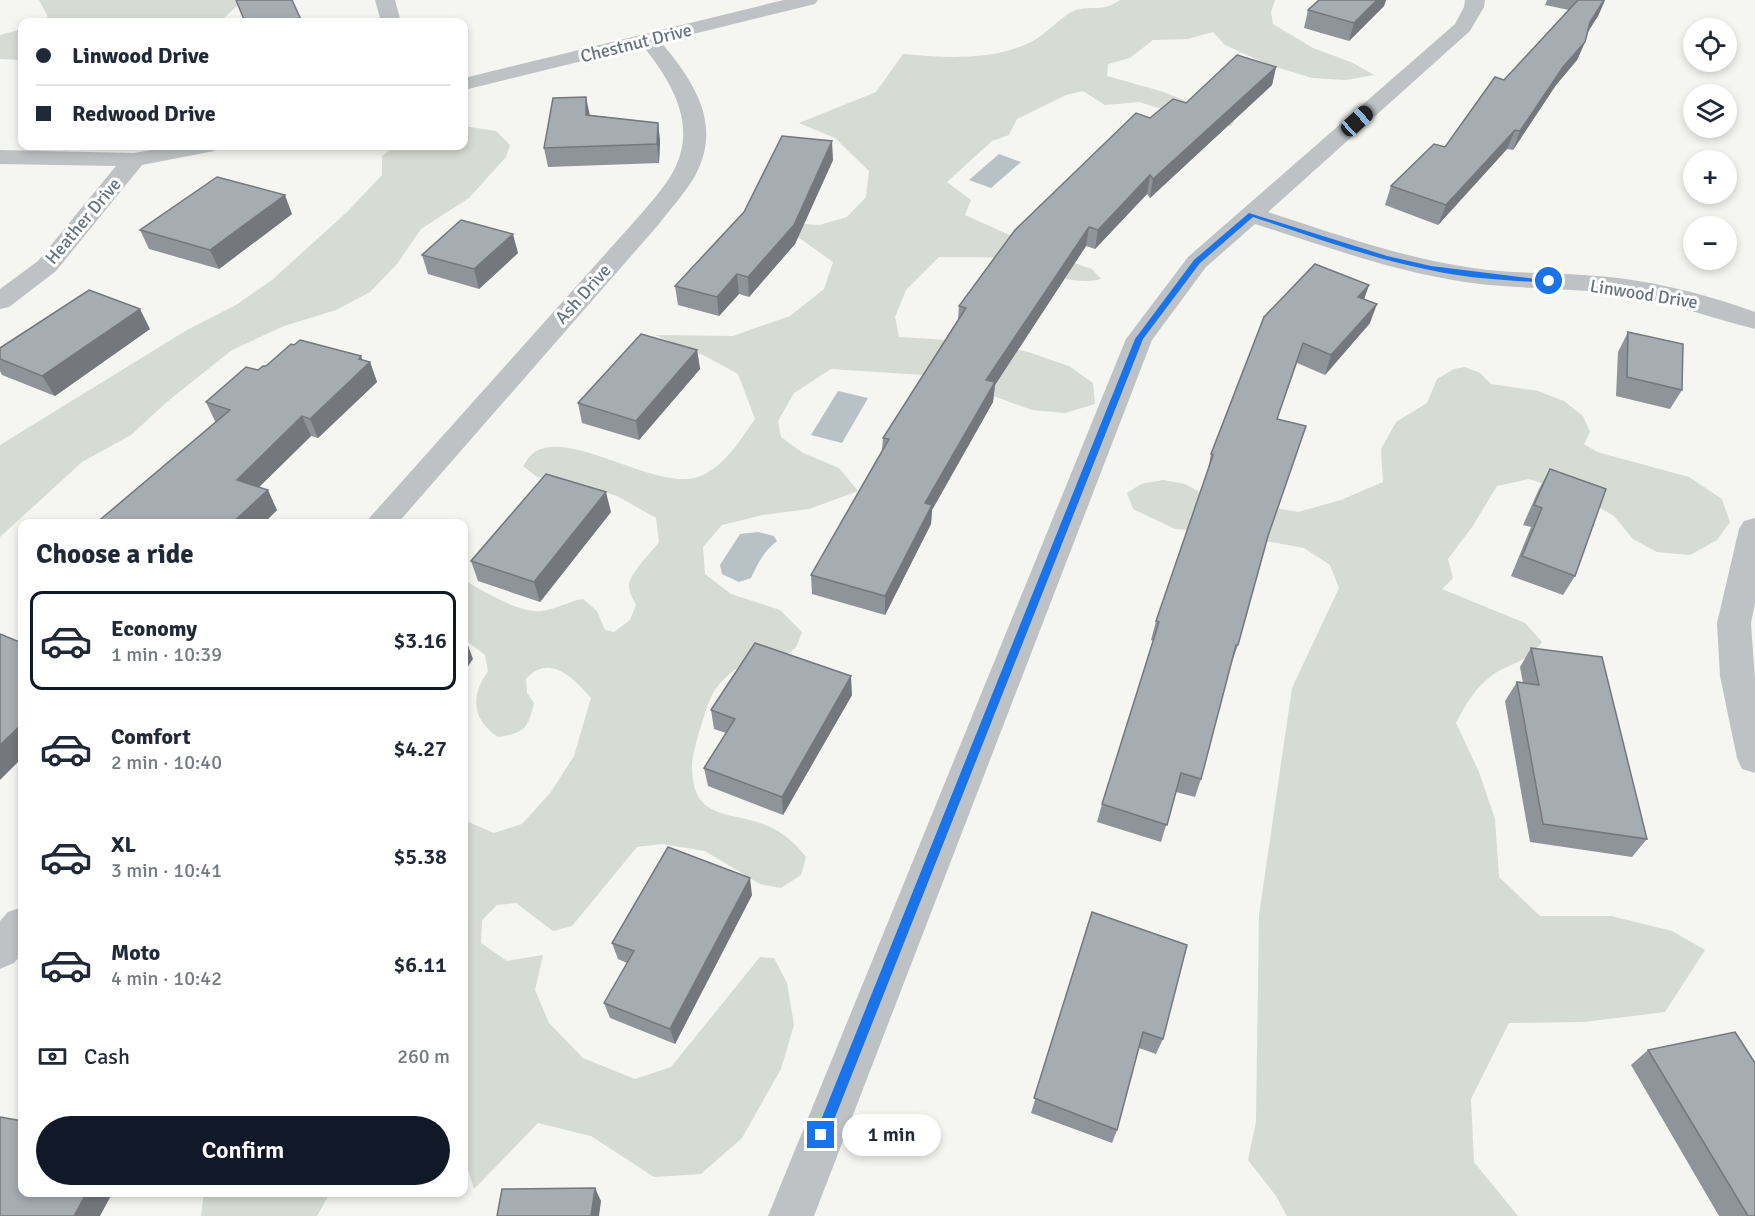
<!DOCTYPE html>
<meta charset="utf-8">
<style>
:root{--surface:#fff;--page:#f2f2f3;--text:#1f2937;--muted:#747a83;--line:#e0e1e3;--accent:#111827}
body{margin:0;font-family:Signika,sans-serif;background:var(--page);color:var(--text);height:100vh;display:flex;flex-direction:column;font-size:22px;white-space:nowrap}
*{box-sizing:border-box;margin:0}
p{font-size:20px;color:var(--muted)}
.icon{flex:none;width:33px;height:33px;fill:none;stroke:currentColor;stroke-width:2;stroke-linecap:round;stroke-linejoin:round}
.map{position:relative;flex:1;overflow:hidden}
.panel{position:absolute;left:18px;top:519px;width:450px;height:678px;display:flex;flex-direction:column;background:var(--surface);border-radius:12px;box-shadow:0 3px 9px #0003}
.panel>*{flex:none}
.guide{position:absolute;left:18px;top:18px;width:450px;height:132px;border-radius:12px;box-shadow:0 3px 9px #0003;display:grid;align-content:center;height:132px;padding:0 18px;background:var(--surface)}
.buttons{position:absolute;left:1683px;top:18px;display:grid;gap:12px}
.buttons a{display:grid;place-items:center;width:54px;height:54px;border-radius:50%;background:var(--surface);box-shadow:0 3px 9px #0003;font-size:30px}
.end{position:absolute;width:27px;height:27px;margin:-14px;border:8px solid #1a73e8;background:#fff;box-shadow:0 0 0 3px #fff}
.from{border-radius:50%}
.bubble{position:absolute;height:42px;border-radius:21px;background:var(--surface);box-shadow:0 3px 9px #0003;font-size:20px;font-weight:600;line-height:42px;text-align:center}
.car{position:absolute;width:18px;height:36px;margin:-18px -9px;border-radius:8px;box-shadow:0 0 4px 2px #0007;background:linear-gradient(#222 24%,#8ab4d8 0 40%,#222 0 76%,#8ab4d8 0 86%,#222 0)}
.guide b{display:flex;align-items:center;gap:21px;height:57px;font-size:22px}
.guide b+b{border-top:2px solid var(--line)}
.guide i{width:15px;height:15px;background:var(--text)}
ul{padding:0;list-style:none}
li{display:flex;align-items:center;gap:18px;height:99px;margin:0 12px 9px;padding:0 6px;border:3px solid transparent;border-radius:12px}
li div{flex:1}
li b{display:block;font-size:22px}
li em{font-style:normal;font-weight:600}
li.active{border-color:var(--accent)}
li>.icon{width:54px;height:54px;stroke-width:1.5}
h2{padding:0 18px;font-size:27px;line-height:72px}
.pay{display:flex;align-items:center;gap:15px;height:66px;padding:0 18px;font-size:22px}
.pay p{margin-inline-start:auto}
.primary-button{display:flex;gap:12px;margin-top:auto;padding:12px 18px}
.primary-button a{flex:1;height:69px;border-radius:36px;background:var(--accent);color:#fff;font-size:24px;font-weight:600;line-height:69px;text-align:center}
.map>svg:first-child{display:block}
.green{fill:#d6dbd3}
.water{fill:#b7c1c6}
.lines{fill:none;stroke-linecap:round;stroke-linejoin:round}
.street{fill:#bec2c5;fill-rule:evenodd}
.wall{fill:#8e9499}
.shaded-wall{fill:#74787d}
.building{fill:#a5acb2;stroke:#74787d;stroke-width:1.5}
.route{fill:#1a73e8}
.labels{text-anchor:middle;stroke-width:6;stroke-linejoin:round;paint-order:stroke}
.far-street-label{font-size:18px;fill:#667481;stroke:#fff}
</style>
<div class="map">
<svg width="1755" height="1216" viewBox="0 0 1755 1216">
<rect width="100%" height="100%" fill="#f5f5f1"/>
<!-- green -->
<g class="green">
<polygon points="39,0 238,0 240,3 225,17 226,22 38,22 48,17"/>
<path d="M1120,0H1275L1271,12L1273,24L1313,48L1353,63L1374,75L1346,80L1312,78L1267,64L1225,45L1213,32L1188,39L1153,40L1130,58L1108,64L1107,76L1164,92L1234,121L1231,126H1217L1139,102L1105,105L1083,91L1066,95L1017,119L1009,135L992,141L947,182L971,200L965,215L1065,260L1092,269L1101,279C1065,288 1036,264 1001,259C981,256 959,258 939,257L906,290L895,317L899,337L978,342L1028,352L1069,366L1093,383L1095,404L1065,413L1032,410L939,376L831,369L794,393L778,421L781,437L803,453L839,468L858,491L809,509L763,515L722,525L703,547L705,574L731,594L780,610L802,632C799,640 797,650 788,653C779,656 769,653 760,655C746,658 722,679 714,691C707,703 692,752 692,766C692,822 730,810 768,826C784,833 796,844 806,857L801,875L781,888L760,884L705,851L662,844L637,847L572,926L553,931L516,903L497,905L482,920L481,943L507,961L543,955L535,990L549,1023L583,1058L635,1079L671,1067L760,957L774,958L787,983L794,1025L781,1069L742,1138L701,1174L654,1177L591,1136L538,1123L474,1189L464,1157V820L494,833L522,824L551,792L574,756L591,698C573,678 550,653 526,679L527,693L534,703C528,728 525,733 498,737C472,719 470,697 488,671L485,655L464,639V580C483,591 520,614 542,611C557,609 569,601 583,599L597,611L605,630L614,632L630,620L636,605C634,600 629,593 629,587C628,575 651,553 659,542L656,518L617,496L577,483L537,477L523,466C525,463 528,458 531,455C564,424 655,492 698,477C725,467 739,441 755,419L738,374L705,356L655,335L733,336L790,316L824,289L833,262L777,222L819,225L847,217L866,197L869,171L835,138L799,123L876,92L903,54C944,58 993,61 1031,42C1044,36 1065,13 1076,10C1094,5 1101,13 1120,0Z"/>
<polygon points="22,29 22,60 0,59 0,35"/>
<polygon points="464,126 496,131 510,145 506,157 469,198 421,229 397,264 370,292 336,310 284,326 232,350 168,401 131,435 82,462 0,537 0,445 187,330 236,305 272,280 347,212 382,175 382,156 395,146 464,146"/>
<path d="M1465,367L1480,373L1491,384L1538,391L1564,401L1583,416L1590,432L1584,444L1597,452L1689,477L1722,499L1730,522L1717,540L1690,555L1657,552L1633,539L1614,516L1577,495L1529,479L1497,486L1472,527L1448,559L1453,578L1442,589L1525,623L1542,642C1529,660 1517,661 1499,671C1478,683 1467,702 1456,723L1479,772L1495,819L1499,877L1540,916H1611L1672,931L1705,950L1665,1012L1584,1022L1509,1023L1471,1099L1474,1162L1518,1216H1287L1276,1196L1248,1160L1256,1122L1259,915L1292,688L1339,588L1330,565L1304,548L1216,532L1175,529L1133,509L1127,493L1141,484L1163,480L1185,484L1205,495L1298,512L1341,500L1383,482L1381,449L1396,422L1427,403L1437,379L1454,369Z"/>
<polygon points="204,1193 204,1192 330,1193 317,1216 201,1216"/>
</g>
<!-- water -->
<g class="water">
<polygon points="999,154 1021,162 991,188 969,180"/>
<polygon points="838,391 868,398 842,443 811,435"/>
<path d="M758,532L774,536L777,541C763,552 758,563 751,578L739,582L722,574L720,565L740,534Z"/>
</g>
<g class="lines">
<!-- street -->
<g class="street">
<polygon points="375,0 395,0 401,22 381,22"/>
<path d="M784,0H818L815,4L661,42C694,82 723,124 695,176C685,193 671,208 659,224L397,524H364L641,214C651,202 662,190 670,177C700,129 674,85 643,46L464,90V78Z"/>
<path d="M1465,0H1485L1484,7L1470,31L1268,212C1336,234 1403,258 1473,268C1521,275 1570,272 1618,278C1665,284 1711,296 1755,312V329C1709,318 1666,300 1619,294C1562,287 1504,290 1447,279C1381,267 1318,244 1255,224L1206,267L1152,340L814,1216H768L1126,339L1188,257L1455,24L1464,7Z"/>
<polygon points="174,146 217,146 214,151 142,165 56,271 9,307 0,309 0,289 38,261 116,166 0,164 0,150 134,153"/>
<polygon points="1755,518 1755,603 1751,623 1755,679 1755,773 1742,769 1737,758 1720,676 1717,623 1739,529 1744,521"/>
<polygon points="22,907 22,954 14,963 0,969 0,921 8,912"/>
</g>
</g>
<!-- wall -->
<g class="wall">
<polygon points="1319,0 1386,0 1384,6 1349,41 1304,28 1308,10"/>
<polygon points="1547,0 1605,0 1598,16 1588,32 1585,42 1577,60 1556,85 1513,150 1507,149 1438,225 1385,205 1391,186 1445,147 1504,80 1569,10 1545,5"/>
<polygon points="1276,67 1272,85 1150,198 1147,194 1095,249 1086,246 995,385 993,402 932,510 931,524 885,615 812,594 811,575 882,450 883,438 958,319 959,306 1150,118"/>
<polygon points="590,115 658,123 660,141 659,163 548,167 544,148"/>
<polygon points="833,160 795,244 749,297 739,294 719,316 678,305 675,286"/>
<polygon points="292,214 219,269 149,249 140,230"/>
<polygon points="518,253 479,289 428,274 422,255"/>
<polygon points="1369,285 1364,299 1370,323 1325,375 1297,363 1277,419 1267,540 1238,645 1231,664 1201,779 1195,797 1176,792 1161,842 1097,822 1102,804 1154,641 1151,640 1156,621 1207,474 1211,454 1264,317"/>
<polygon points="150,329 55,396 2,375 0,371 0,348"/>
<polygon points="1628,332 1682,390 1670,409 1616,396 1618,352"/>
<polygon points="697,350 700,369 639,440 582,423 578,403"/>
<polygon points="363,360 370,362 377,382 318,438 311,436 259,487 277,510 263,524 206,402 258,370 266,366"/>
<polygon points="1550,469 1575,576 1563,595 1511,576 1531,527 1523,525 1539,489"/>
<polygon points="611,512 540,602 478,581 471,561"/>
<polygon points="1531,648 1647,839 1632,857 1530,842 1505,701 1517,682 1523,683 1520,667"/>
<polygon points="852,695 783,815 708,786 704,768 726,733 714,729 711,710"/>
<polygon points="752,895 675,1044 610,1018 604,1003 627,963 618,959 612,943"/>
<polygon points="1092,912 1163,1039 1156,1054 1139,1048 1117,1130 1112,1143 1031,1113"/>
<polygon points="1648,1050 1755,1216 1719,1216 1631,1065"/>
</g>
<!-- shaded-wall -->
<g class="shaded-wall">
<polygon points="1377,0 1386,0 1384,6 1349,41 1354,23"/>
<polygon points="1605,0 1598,16 1583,39 1590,22"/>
<polygon points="1585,42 1577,60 1556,85 1513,150 1520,131 1563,67"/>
<polygon points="1276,67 1272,85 1150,198 1153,179"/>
<polygon points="586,97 590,116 586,115"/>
<polygon points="658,123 660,141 659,163 657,144"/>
<polygon points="1515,130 1507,149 1438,225 1446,205"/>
<polygon points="832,141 833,160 795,244 749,297 748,277"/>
<polygon points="1150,175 1147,194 1095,249 1098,230"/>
<polygon points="285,195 292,214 219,269 210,250"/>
<polygon points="1089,227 1086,246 995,385 993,402 932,510 931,524 885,615 885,596 925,503 986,380"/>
<polygon points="513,234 518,253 479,289 474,269"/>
<polygon points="737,274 739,294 719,316 717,297"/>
<polygon points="1369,285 1362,305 1358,297"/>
<polygon points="1377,304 1370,323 1325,375 1331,355"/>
<polygon points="140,309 150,329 55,396 42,376"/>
<polygon points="697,350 700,369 639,440 636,421"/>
<polygon points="361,356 365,366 370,362 377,382 318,438 310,419"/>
<polygon points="302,416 311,436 247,499 237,480"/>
<polygon points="268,490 277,510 263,524 231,524"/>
<polygon points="606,492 611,512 540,602 534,582"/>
<polygon points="466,640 473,659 464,672 464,643"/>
<polygon points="851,676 852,695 783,815 782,797"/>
<polygon points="22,724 22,758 0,780 0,745"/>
<polygon points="750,878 752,895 675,1044 670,1029"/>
<polygon points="595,1188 601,1201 599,1216 591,1216"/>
<polygon points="87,1192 113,1192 100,1216 74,1216"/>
</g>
<!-- building -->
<g class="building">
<polygon points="236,0 292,0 302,22 245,22"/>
<polygon points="1319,0 1377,0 1354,23 1308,10"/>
<polygon points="1578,0 1604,0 1590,22 1585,42 1563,67 1520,131 1515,130 1446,205 1391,186 1434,144 1445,147 1495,77 1504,80"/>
<polygon points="1237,55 1276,67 1153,179 1150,175 1098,230 1089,227 986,380 995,382 925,503 932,505 885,596 811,575 889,439 883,438 966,308 959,306 1015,230 1136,113 1150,118 1173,99 1186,103"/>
<polygon points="586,97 586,115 658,123 657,144 544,148 553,98"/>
<polygon points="782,136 832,141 794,225 748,277 737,274 717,297 675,286 744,212"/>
<polygon points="217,177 285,195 210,250 140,230"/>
<polygon points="461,220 513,234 474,269 422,255"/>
<polygon points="1315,264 1369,285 1358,297 1377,304 1331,355 1303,343 1277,419 1306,426 1268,536 1238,645 1236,645 1201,779 1181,773 1167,825 1102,804 1159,622 1156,621 1213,455 1211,454 1264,317"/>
<polygon points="89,290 140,309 42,376 0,359 0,348"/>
<polygon points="1628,332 1683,344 1682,390 1627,377"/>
<polygon points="641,334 697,350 636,421 578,403"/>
<polygon points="300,340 361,356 359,359 370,362 310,419 302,416 237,480 268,490 231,524 95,524 230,410 206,402 246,367 258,370 263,366 266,366 291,344 294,345"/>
<polygon points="1550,469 1606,489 1575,576 1522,556 1542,508 1534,505"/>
<polygon points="546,474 606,492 534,582 471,561"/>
<polygon points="0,634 22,643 22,724 0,745"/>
<polygon points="755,643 851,676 782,797 704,768 735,719 711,710"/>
<polygon points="1531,648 1602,657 1647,839 1543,824 1517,682 1539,685"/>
<polygon points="668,847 750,878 670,1029 604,1003 634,951 612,943"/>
<polygon points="1092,912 1187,945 1163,1039 1143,1032 1117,1130 1034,1098"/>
<polygon points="1735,1032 1755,1063 1755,1216 1748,1216 1648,1050"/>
<polygon points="0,1117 22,1121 22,1192 87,1192 74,1216 0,1216"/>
<polygon points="595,1188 591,1216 497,1216 502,1189"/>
</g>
<!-- route -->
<path class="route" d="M1249,213L1387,256L1431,266L1553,281L1549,283C1509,280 1469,279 1430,270C1369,258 1311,236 1253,217L1200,263L1143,339L828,1135L826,1139L821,1141L817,1139L815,1135L1135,339L1194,260Z"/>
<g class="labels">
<!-- far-street labels -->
<g class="far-street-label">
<text transform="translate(636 43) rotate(-14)" y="6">Chestnut Drive</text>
<text transform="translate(83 221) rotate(-50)" y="6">Heather Drive</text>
<text transform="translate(583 294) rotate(-48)" y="6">Ash Drive</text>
<text transform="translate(1644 294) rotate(9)" y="6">Linwood Drive</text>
</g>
</g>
</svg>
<div class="buttons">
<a><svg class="icon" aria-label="locate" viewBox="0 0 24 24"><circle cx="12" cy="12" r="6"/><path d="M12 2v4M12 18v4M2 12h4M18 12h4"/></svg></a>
<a><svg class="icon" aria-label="layers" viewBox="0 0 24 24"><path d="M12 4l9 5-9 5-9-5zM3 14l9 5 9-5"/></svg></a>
<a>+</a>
<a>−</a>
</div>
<i class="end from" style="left:1549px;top:281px"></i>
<i class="end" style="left:821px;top:1135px"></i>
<div class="bubble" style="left:842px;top:1114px;width:99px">1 min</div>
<i class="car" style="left:1357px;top:121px;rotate:48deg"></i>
<div class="guide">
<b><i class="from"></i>Linwood Drive</b>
<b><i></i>Redwood Drive</b>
</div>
<section class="panel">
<h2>Choose a ride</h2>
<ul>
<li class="active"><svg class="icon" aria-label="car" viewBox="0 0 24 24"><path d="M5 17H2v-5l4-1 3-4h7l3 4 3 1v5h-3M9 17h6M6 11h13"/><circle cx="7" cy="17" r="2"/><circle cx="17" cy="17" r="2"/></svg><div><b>Economy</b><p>1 min · 10:39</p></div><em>$3.16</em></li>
<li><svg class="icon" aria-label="car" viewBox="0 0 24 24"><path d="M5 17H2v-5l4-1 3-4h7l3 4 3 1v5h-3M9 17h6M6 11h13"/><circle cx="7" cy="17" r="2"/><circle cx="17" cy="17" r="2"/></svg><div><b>Comfort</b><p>2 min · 10:40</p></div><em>$4.27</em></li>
<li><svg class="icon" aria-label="car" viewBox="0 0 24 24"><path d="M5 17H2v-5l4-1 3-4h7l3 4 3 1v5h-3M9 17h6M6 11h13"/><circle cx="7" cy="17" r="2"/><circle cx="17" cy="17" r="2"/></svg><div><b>XL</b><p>3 min · 10:41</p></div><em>$5.38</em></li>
<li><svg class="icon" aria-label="car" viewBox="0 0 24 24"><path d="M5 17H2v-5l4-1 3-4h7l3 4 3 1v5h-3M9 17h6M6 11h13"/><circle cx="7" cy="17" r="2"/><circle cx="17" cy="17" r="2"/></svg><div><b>Moto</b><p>4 min · 10:42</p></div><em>$6.11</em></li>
</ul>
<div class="pay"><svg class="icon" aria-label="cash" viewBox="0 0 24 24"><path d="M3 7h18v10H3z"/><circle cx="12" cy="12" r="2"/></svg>Cash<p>260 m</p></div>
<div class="primary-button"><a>Confirm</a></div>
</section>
</div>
